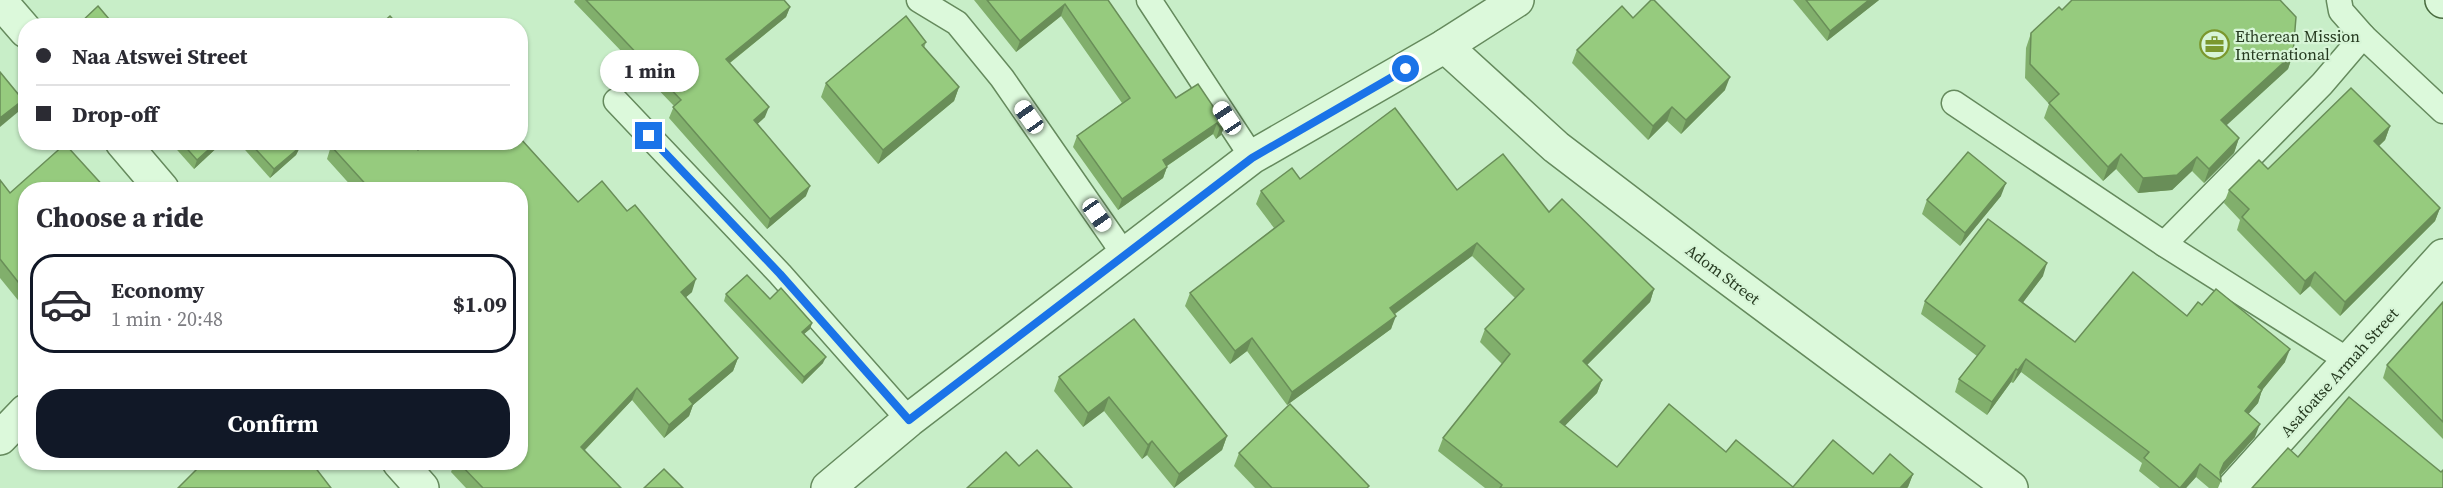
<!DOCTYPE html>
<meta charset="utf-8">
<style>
:root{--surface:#fff;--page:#f2f2f3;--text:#2b2b33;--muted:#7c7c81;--line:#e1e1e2;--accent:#111827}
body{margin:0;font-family:"Source Serif 4",serif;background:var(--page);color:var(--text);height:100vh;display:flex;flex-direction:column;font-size:22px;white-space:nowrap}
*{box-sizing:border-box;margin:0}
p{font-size:20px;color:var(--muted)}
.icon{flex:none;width:33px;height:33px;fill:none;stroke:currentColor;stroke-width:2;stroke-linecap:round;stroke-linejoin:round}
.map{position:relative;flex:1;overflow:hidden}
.side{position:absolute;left:18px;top:182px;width:510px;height:288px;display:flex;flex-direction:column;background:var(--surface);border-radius:24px;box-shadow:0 2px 4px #0004}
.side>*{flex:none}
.hud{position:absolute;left:18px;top:18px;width:510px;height:132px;border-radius:24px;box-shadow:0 2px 4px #0004;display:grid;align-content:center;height:132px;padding:0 18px;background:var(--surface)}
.end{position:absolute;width:27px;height:27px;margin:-14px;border:8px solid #1a73e8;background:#fff;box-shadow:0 0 0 3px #fff}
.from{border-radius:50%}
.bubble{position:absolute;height:42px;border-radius:21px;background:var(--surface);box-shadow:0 2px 4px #0004;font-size:20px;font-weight:700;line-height:42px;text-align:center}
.car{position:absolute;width:18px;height:36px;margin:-18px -9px;border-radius:8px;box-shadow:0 0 4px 2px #0007;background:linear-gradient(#fff 24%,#345 0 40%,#fff 0 76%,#345 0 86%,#fff 0)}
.hud b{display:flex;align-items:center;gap:21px;height:57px;font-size:22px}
.hud b+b{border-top:2px solid var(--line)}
.hud i{width:15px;height:15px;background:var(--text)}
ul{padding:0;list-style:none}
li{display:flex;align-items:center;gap:18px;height:99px;margin:0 12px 9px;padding:0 6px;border:3px solid transparent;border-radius:24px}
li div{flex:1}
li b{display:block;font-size:22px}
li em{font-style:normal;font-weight:700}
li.active{border-color:var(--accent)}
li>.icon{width:54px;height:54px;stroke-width:1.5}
h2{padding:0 18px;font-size:27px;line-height:72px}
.action{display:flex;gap:12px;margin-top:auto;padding:12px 18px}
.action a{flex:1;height:69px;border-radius:24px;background:var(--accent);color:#fff;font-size:24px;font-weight:700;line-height:69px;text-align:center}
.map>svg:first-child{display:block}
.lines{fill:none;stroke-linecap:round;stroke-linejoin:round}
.service-casing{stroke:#658a5d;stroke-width:27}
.minor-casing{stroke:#658a5d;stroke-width:36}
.tertiary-casing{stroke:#658a5d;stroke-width:36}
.secondary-casing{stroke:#4a6c40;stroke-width:36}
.service{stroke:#dcf9db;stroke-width:24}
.minor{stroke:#dcf9db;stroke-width:33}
.tertiary{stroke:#dcf9db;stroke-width:33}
.secondary{stroke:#dcf9db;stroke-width:33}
.wall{fill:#81af6c}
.shaded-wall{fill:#698e58}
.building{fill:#96cb7e;stroke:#698e58;stroke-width:1.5}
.route{stroke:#1a73e8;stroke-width:8}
.labels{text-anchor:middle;stroke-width:4.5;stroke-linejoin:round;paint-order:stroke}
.poi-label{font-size:16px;fill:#263a20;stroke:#d7f5d7;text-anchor:start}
.street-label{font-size:16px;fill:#263a20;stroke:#d7f5d7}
</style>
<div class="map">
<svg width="2443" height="488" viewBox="0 0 2443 488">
<rect width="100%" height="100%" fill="#c8eec8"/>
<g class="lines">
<defs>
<g id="service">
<polyline points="919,0 957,23 1002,78 1124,254"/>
<polyline points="1149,0 1252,157"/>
<polyline points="2363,36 2443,111"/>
<polyline points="616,101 780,274 909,420"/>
<polyline points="1954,103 2164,244 2349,361"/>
<polyline points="2164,244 2322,84 2363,36 2341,11 2339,0"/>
</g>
<g id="minor">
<polyline points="1445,46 1556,147 1712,266 2011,488"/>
<polyline points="0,438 26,411"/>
<polyline points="2234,488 2443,256"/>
</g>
<g id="tertiary">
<polyline points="0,1 26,31"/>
<polyline points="122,142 162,189"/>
<polyline points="399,462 422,488"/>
<polyline points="828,488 909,420 1252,157 1445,46 1517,0"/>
</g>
<polyline id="secondary" points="2442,0 2443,1"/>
</defs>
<!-- service casing -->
<use href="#service" class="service-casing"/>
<!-- minor casing -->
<use href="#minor" class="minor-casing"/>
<!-- tertiary casing -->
<use href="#tertiary" class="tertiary-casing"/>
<!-- secondary casing -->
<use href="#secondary" class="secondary-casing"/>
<!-- service -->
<use href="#service" class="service"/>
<!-- minor -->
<use href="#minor" class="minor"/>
<!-- tertiary -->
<use href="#tertiary" class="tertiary"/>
<!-- secondary -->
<use href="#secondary" class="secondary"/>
</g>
<!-- wall -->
<g class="wall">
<polygon points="575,0 680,0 790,7 786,17 730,63 765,117 757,124 806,196 767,229 669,118 674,106 574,2"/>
<polygon points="974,0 1108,0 1176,98 1225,124 1221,135 1216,139 1213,134 1167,166 1167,167 1163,178 1118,210 1073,147 1077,136 1122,103 1061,16 1016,52"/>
<polygon points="1793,0 1879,0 1827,41"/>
<polygon points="2062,10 2293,54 2288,69 2226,125 2239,138 2234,153 2204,183 2192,171 2172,190 2138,193 2116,169 2103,181 2044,118 2049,104 2025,78 2026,48 2031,33"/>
<polygon points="1633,18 1725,90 1681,134 1667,121 1648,140 1572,63 1577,50"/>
<polygon points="926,42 924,48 959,87 954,101 878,164 821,97 826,83"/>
<polygon points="2390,126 2385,140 2379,146 2440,208 2435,221 2340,316 2310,286 2300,295 2237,230 2240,220 2224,203 2229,190"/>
<polygon points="170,142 223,142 194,169"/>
<polygon points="238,142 296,142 300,147 296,155 270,178"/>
<polygon points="331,146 418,150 578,202 692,292 686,297 738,358 733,371 693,405 689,416 664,438 632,400 585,450 621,488 466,488 451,472 455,462 520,462 520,189 354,189 327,159"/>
<polygon points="1300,179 1457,190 1549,212 1654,289 1650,302 1587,365 1602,380 1597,393 1564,426 1617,467 1726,452 1793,487 1873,474 1913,474 1908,487 1907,488 1485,488 1438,451 1443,438 1502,364 1480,342 1485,329 1515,298 1472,256 1395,314 1391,329 1287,405 1247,351 1230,364 1185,306 1190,293 1274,228 1256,204 1261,191"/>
<polygon points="0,180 10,193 26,189 26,310 0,278"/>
<polygon points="2001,196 1960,246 1922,214 1927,200"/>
<polygon points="2043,276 2023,302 2075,342 2187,316 2285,362 2262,390 2258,403 2248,414 2255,437 2221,475 2221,481 2218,488 2209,488 2196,477 2186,488 2160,488 2139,471 2142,463 2021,372 2013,383 2011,382 1987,415 1955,392 1959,379 1977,356 1921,314 1925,301"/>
<polygon points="726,294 770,299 812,323 810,329 804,334 823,363 802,384 724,301"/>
<polygon points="2443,302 2443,439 2383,378 2387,365"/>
<polygon points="1059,377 1227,436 1222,450 1174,488 1147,455 1142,459 1104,411 1083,427 1054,391"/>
<polygon points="1239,453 1368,488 1255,488 1234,466"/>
</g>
<!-- shaded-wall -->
<g class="shaded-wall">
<polygon points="1869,0 1879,0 1827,41 1830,31"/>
<polygon points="1065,4 1061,16 1016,52 1020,41"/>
<polygon points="790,7 786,17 722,69 726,59"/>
<polygon points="2293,54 2288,69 2216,135 2221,120"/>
<polygon points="1730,77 1725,90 1681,134 1686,120"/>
<polygon points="959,87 954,101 878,164 883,150"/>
<polygon points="23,100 18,112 0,127 0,118"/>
<polygon points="769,107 765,117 750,131 754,120"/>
<polygon points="1672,107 1667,121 1648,140 1653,126"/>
<polygon points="1217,123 1213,134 1158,172 1163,160"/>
<polygon points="1225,124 1221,135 1216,139 1220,127"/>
<polygon points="2390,126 2385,140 2369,155 2374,141"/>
<polygon points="2239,138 2234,153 2204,183 2209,169"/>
<polygon points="217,142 223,142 194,169 197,160"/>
<polygon points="300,147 296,155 270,178 274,169"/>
<polygon points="2121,154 2116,169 2103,181 2108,167"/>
<polygon points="2197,157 2192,171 2172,190 2138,193 2143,178"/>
<polygon points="1167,167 1163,178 1118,210 1122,199"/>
<polygon points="2006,183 2001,196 1960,246 1965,233"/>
<polygon points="810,186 806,196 767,229 770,219"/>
<polygon points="2440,208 2435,221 2340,316 2345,302"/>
<polygon points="1477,243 1472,256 1385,321 1390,308"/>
<polygon points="2047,263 2043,276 2015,313 2019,300"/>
<polygon points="2315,272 2310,286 2300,295 2305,281"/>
<polygon points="696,279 692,292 677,305 681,292"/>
<polygon points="1654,289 1650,302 1578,374 1583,361"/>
<polygon points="1396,316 1391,329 1287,405 1292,392"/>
<polygon points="812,323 810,329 799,338 802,332"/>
<polygon points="1252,338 1247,351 1230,364 1235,351"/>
<polygon points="2290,349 2285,362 2254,400 2258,387"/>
<polygon points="826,357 823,363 802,384 804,377"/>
<polygon points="738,358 733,371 693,405 689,416 664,438 669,425 689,399"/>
<polygon points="2026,359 2021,372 2013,383 2018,370"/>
<polygon points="2016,369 2011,382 1987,415 1992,402"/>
<polygon points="1602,380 1597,393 1555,436 1560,422"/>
<polygon points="637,388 632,400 576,459 581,447"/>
<polygon points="2262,390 2258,403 2240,424 2245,411"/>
<polygon points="1109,397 1104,411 1083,427 1088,413"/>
<polygon points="2260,424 2255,437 2218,478 2224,463"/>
<polygon points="1227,436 1222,450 1174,488 1179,474"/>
<polygon points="1152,441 1147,455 1142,459 1148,445"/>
<polygon points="2200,464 2196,477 2186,488 2180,488"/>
<polygon points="1913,474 1908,487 1907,488 1900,488"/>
</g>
<!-- building -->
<g class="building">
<polygon points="586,0 784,0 790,7 726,59 769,107 754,120 810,186 770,219 673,107 681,100"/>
<polygon points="987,0 1108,0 1176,98 1198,84 1225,124 1220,127 1217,123 1163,160 1167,167 1122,199 1077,136 1130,98 1065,4 1020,41"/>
<polygon points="1651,0 1654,0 1730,77 1686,120 1672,107 1653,126 1577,50 1622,6 1633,18"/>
<polygon points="1806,0 1869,0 1830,31"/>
<polygon points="2072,0 2280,0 2296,17 2293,54 2221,120 2239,138 2209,169 2197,157 2177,175 2143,178 2121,154 2108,167 2049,103 2059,94 2030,64 2031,33 2059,7 2062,10"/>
<polygon points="98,6 115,26 77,26"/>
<polygon points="390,16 399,26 379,26"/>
<polygon points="906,16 926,42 922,45 959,87 883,150 826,83"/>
<polygon points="0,72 23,100 0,118"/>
<polygon points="2351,88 2390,126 2374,141 2440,208 2345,302 2315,272 2305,281 2242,217 2249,209 2229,190 2259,160 2268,169"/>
<polygon points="1395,108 1457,190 1503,154 1549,212 1562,199 1654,289 1583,361 1602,380 1560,422 1617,467 1669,404 1726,452 1736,440 1793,487 1833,440 1873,474 1890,454 1913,474 1900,488 1500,488 1502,485 1443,438 1510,354 1485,329 1524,289 1477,243 1390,308 1396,316 1292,392 1252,338 1235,351 1190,293 1284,221 1261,191 1292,168 1300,179"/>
<polygon points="520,138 578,202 602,181 627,211 635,205 696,279 681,292 738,358 689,399 693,404 669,425 637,388 581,447 621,488 483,488 458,462 520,462 520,189 370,189 331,146 335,142 411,142 418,150 427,142 520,142"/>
<polygon points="181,142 217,142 197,160"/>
<polygon points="249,142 296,142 300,147 274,169"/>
<polygon points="65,144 106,189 26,189 26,292 0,259 0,180 10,193"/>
<polygon points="1968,152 2006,183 1965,233 1927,200"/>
<polygon points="1988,219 2047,263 2019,300 2075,342 2133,272 2187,316 2198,302 2202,305 2216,289 2290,349 2258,387 2262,390 2245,411 2260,424 2224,463 2220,472 2221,481 2200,464 2180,488 2144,458 2149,452 2026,359 2018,370 2016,369 1992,402 1959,379 1985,346 1925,301"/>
<polygon points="747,275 770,299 781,288 812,323 802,332 826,357 804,377 726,294"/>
<polygon points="2443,302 2443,422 2387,365"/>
<polygon points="1134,319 1227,436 1179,474 1152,441 1148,445 1109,397 1088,413 1059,377"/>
<polygon points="2349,397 2441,472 2443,470 2443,488 2252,488 2288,448 2298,457"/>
<polygon points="1290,404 1369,486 1367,488 1272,488 1239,453"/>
<polygon points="1037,450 1072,488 967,488 1006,452 1019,466"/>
<polygon points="204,462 311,462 331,488 178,488"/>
<polygon points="664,469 683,488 644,488"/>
</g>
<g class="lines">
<!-- route -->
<polyline class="route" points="649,136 780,274 909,420 1252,158 1406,69"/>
</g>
<!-- icons -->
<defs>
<symbol id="office-ring" viewBox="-11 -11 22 22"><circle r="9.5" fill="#d7f5d7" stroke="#7b982e" stroke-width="1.5"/><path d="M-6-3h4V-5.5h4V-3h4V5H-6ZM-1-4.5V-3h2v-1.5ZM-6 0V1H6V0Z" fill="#7b982e"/></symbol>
</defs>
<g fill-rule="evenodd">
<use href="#office-ring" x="2198" y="28" width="33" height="33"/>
</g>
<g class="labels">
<!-- poi labels -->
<g class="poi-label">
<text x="2235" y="42">Etherean Mission<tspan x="2235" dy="18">International</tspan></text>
</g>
<!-- street labels -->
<g class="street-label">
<text transform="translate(1723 274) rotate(37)" y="6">Adom Street</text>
<text transform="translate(2339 372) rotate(-48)" y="6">Asafoatse Armah Street</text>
</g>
</g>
</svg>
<i class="end from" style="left:1406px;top:69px"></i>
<i class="end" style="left:649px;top:136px"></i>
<div class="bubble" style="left:600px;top:50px;width:99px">1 min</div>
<i class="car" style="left:1029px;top:117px;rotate:325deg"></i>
<i class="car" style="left:1227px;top:118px;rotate:326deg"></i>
<i class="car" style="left:1097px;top:215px;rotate:145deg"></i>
<div class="hud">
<b><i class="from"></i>Naa Atswei Street</b>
<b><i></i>Drop-off</b>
</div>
<section class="side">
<h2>Choose a ride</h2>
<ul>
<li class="active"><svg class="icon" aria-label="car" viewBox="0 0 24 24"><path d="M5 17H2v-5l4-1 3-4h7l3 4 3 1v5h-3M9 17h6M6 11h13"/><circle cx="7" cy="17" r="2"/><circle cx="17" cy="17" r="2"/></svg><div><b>Economy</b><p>1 min · 20:48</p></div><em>$1.09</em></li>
</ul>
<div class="action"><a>Confirm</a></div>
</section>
</div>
